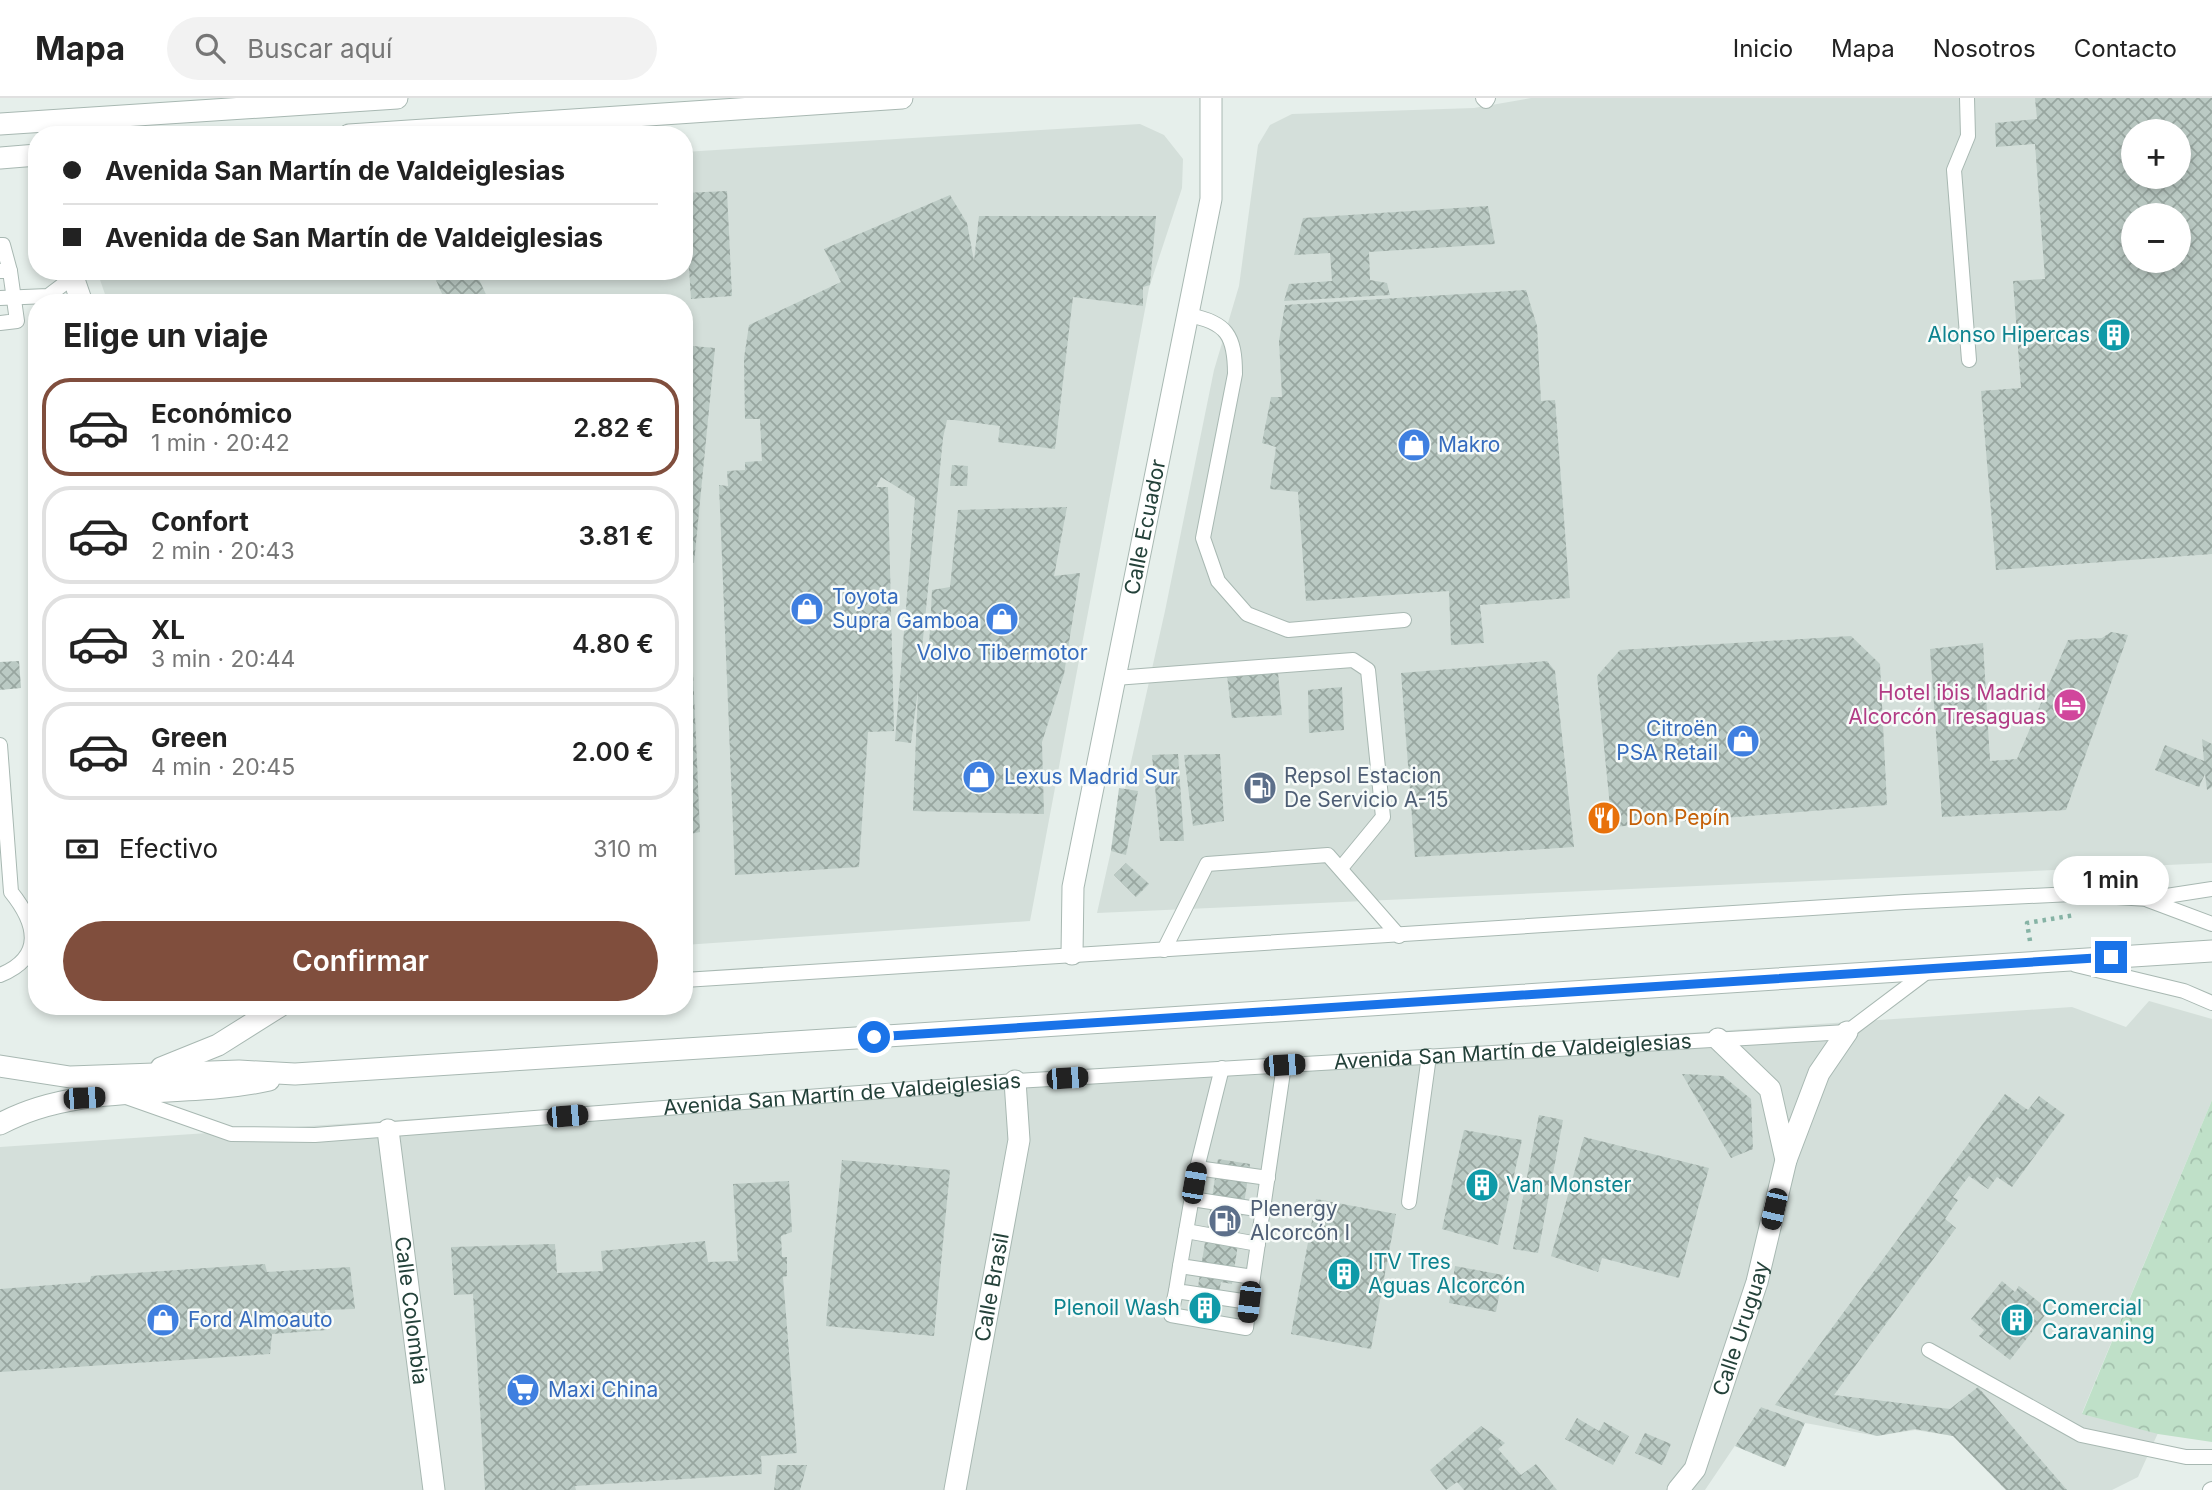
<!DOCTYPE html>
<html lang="es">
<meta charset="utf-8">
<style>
:root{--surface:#fff;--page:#f2f2f2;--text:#222;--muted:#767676;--line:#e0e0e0;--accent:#804e3d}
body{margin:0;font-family:Inter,sans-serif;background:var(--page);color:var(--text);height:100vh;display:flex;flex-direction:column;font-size:26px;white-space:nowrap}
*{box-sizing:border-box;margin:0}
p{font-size:23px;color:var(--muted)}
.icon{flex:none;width:38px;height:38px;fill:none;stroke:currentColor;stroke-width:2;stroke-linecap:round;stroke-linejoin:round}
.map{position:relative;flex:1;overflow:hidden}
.side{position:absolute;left:28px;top:196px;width:665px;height:721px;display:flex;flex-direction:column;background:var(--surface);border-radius:28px;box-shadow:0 4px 10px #0003}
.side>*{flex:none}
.guide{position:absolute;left:28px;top:28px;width:665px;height:154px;border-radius:28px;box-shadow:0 4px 10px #0003;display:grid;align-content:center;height:154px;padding:0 35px;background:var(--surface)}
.buttons{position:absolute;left:2121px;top:21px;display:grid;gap:14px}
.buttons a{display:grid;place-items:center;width:70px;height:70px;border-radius:50%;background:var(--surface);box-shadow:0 4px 10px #0003;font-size:35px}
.end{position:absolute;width:32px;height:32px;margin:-16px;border:9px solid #1a73e8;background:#fff;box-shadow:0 0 0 4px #fff}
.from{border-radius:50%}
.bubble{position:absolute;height:49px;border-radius:24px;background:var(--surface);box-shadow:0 4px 10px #0003;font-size:23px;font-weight:600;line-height:49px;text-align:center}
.car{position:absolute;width:21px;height:42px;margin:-21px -10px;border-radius:9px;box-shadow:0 0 5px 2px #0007;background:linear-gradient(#222 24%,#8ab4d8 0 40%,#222 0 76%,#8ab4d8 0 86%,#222 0)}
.guide b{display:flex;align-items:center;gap:24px;height:66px;font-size:26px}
.guide b+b{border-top:2px solid var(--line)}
.guide i{width:18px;height:18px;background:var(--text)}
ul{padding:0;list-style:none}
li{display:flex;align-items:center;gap:21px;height:98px;margin:0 14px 10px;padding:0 21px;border:4px solid var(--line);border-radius:28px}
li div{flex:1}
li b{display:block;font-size:26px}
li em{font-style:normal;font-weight:600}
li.selected{border-color:var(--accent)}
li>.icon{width:63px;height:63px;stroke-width:1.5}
h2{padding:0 35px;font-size:32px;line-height:84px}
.pay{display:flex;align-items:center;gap:18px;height:77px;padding:0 35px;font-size:26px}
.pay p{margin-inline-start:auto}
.cta{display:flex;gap:14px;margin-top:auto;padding:14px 35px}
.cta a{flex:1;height:80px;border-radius:42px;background:var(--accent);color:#fff;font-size:28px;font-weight:600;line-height:80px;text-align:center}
header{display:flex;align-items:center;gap:42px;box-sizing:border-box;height:98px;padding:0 35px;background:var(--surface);border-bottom:2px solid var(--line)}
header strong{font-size:33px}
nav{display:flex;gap:38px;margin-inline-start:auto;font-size:24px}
.search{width:490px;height:63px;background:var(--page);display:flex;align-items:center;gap:18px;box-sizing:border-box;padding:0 24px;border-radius:38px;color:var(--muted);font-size:26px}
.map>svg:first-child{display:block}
.built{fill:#d4dfda;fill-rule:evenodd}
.park{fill:url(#park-crowns)}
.building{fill:url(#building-cross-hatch);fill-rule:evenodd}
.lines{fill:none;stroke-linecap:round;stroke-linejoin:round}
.lane-casing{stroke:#a8b8b2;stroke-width:16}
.street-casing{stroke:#a8b8b2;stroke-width:23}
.path{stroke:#86b3a5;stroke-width:4.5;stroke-dasharray:3.5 5;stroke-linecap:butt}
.lane{stroke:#fff;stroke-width:14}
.street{stroke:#fff;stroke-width:21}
.route{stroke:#1a73e8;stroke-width:9}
.labels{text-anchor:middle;stroke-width:5;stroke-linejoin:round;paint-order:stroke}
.culture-label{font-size:21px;fill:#0d838f;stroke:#f7fbf9;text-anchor:start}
.shop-label{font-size:21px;fill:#366cbe;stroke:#f7fbf9;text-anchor:start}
.street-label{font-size:21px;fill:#24423a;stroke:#f7fbf9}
.hotel-label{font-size:21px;fill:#b23c85;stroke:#f7fbf9;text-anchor:end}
.service-label{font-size:21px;fill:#4e5e75;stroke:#f7fbf9;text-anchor:start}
.food-label{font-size:21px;fill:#c56008;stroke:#f7fbf9;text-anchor:start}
</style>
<header>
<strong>Mapa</strong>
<div class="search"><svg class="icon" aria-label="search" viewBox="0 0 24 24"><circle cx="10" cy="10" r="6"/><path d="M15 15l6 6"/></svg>Buscar aquí</div>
<nav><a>Inicio</a><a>Mapa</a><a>Nosotros</a><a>Contacto</a></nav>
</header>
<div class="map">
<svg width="2212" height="1392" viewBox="0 0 2212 1392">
<defs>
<pattern id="park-crowns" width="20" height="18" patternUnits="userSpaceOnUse" patternTransform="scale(1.75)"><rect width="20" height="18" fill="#bfe0c8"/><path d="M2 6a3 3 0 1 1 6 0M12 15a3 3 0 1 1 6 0" fill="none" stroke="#a4c1ad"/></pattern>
<pattern id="building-cross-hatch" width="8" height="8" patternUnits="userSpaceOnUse" patternTransform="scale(1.75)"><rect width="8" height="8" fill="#bbcac4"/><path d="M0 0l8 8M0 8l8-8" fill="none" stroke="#98a6a0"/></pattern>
</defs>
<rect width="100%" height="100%" fill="#e6efeb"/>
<!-- built -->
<g class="built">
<path d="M1531,0H2212V765L1097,815L1165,513L1214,272L1239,188L1258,47L1270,27L1292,16L1474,10ZM2133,33H2179V79H2133ZM2133,117H2179V163H2133Z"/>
<polygon points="1140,26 1164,37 1183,61 1182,90 1149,190 1030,823 684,847 684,205 108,205 97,173 684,173 684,54"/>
<polygon points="2149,903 2212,921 2212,1002 2082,1315 2158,1335 2138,1379 2112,1392 2006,1392 1953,1338 1915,1332 1877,1338 1805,1325 1761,1309 1705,1392 0,1392 0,1049 2072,909 2126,929"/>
</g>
<!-- park -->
<polygon class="park" points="2212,1002 2212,1344 2158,1336 2082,1316"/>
<!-- building -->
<g class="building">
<path d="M2035,0H2212V456L1996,472L1981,293L2021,290L2013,183L2045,181L2035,46L1996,49L1995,25L2037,21ZM2133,33H2179V79H2133ZM2133,117H2179V163H2133Z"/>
<polygon points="727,93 732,198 691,201 684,95"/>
<polygon points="950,97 967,125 974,163 979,118 1156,118 1150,187 1143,189 1143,208 1073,199 1055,351 998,344 1000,328 954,322 947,322 943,340 922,551 929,550 932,492 950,489 958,412 1067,409 1054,478 1080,475 1064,576 1042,644 1044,716 913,713 918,592 911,645 895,643 915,400 881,379 876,389 888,389 894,633 868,634 859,769 735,777 719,387 728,388 727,373 745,372 745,364 762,363 760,321 745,321 744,260 749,227 841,184 824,151"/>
<polygon points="1488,108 1495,146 1369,154 1370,182 1387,185 1390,197 1284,203 1289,186 1332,183 1330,155 1294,157 1303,120"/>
<polygon points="432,173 475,173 490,205 446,205"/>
<polygon points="1526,192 1537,228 1541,303 1555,302 1570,500 1480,507 1484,545 1451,547 1449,493 1306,503 1298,394 1270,391 1276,349 1262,345 1271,299 1282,299 1279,243 1285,207"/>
<polygon points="693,248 715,250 694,465 684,463 684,342"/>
<polygon points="952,367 968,368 967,388 950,388"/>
<polygon points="685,506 691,526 700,734 690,736 692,753 684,753"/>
<polygon points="2111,534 2128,537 2066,712 1942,719 1930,551 1983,545 1990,663 2017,661 2068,542 2102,540"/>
<polygon points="1851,538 1880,566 1887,707 1612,729 1597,578 1620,552"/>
<polygon points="19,563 21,590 0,592 0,564"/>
<polygon points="1547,563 1555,573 1574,749 1415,759 1401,575"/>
<polygon points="1278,575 1282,617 1232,620 1227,577"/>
<polygon points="1342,589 1344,632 1309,635 1308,592"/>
<polygon points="2202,641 2212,646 2212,689 2207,692 2205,676 2199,689 2155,672 2165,647 2204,663"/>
<polygon points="1178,656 1184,743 1160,743 1152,657"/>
<polygon points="1220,656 1224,723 1193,728 1184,657"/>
<polygon points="1119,690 1138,693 1126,757 1111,753"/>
<polygon points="1126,765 1149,786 1136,799 1114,777"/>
<polygon points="1682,976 1723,978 1751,1001 1753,1051 1731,1060"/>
<polygon points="2005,996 2028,1012 2039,998 2065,1017 2012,1089 1997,1079 1988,1091 1969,1078 1953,1099 1958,1102 1945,1121 1956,1130 1834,1297 1950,1311 1978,1289 2067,1392 2006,1392 1953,1338 1915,1331 1877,1338 1775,1307"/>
<polygon points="1539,1017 1563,1022 1538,1155 1513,1151"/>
<polygon points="1464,1032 1522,1042 1498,1147 1442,1131"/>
<polygon points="1584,1039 1709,1070 1679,1180 1602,1160 1598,1174 1551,1158"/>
<polygon points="1218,1061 1250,1066 1232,1186 1221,1184 1212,1230 1192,1227"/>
<polygon points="842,1062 950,1072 934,1238 826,1228"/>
<polygon points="789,1083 792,1134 781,1138 782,1159 787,1159 787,1178 783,1179 797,1355 761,1358 762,1376 575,1388 576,1392 485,1392 473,1196 454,1197 451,1149 555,1146 557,1175 603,1173 601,1153 705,1143 708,1164 738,1163 733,1086"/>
<polygon points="1316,1101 1396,1116 1371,1251 1291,1236"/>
<polygon points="265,1166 267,1174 350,1169 355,1211 325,1212 327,1232 272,1236 270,1256 0,1274 0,1191 90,1184 91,1178"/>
<polygon points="1455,1168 1503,1177 1496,1214 1449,1205"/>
<polygon points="2002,1183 2015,1194 2019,1188 2049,1212 2010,1262 1979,1238 1984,1232 1971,1221"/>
<polygon points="1761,1309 1805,1325 1785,1369 1735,1348"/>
<polygon points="1577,1320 1599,1333 1604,1324 1629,1338 1613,1367 1565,1341"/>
<polygon points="1481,1328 1505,1345 1498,1351 1521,1377 1536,1366 1557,1392 1464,1392 1457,1384 1446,1392 1430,1372"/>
<polygon points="1645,1335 1671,1346 1662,1367 1635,1355"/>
<polygon points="777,1367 807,1367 800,1392 774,1392"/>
</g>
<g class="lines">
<defs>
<g id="lane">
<polyline points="1483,0 1486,3 1488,0"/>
<polyline points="1967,0 1968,38 1954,72 1969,262"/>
<polyline points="0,147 3,147 10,173"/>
<polyline points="0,173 10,173 17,223 0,225"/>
<polyline points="0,200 48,198 73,179"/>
<path d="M1188,217C1227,224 1235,238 1235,276L1203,440L1218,483L1247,516L1288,532L1404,522"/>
<polyline points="1115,580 1353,562 1368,572 1383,719 1341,770"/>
<path d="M0,647L11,794C36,825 45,859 0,877"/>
<polyline points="2148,802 2212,826"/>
<polyline points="1164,852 1207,766 1328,757 1399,838"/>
<polyline points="2076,867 2184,893 2212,905"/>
<polyline points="684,882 1905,804 2072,796 2147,801 2212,791"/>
<polyline points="1222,970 1197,1070 1180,1168 1253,1179 1284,967"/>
<path id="s1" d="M126,999L231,1036L315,1037L1015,983L1847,934L1928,873"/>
<polyline points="1197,1070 1268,1080"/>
<polyline points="1192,1101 1263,1112"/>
<polyline points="1409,1104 1429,958"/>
<polyline points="1186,1133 1258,1146"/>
<polyline points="1180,1168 1176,1193 1249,1204 1253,1179"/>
<polyline points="1176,1193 1171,1217 1246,1230 1249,1204"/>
<polyline points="1929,1252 2081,1337 2186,1359 2212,1359"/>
<polyline points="2210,1392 2212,1391"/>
</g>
<g id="street">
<polyline points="0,26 397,0"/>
<polyline points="349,37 902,0"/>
<polyline points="0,60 37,57"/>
<polyline points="71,173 82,205"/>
<path id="s2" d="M1072,856L1073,789L1211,101V0"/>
<polyline points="1718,941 1770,991 1786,1062 1819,975 1847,934"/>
<polyline points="0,968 70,979 239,973 295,976 2212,853"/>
<polyline points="161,970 218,947 280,908"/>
<path d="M0,1026C81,982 181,1002 269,982"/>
<path id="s3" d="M388,1032L434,1392"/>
<path id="s4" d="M955,1392L1019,1042L1015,983"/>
<path id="s5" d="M1678,1392L1695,1371L1757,1184L1786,1062"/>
</g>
</defs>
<!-- lane casing -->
<use href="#lane" class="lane-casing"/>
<!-- street casing -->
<use href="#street" class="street-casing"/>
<!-- path -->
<polyline class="path" points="2030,843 2027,825 2075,817"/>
<!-- lane -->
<use href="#lane" class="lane"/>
<!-- street -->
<use href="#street" class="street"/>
</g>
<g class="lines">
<!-- route -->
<polyline class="route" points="874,939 2111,859"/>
</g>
<!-- icons -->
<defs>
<symbol id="building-disc" viewBox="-11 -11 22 22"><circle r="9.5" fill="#0f9aa8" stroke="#f7fbf9"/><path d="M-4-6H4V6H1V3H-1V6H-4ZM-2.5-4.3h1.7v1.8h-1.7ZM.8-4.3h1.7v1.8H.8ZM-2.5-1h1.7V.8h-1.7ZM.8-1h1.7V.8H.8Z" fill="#fff"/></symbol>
<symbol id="shop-disc" viewBox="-11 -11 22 22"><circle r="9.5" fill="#3f7fe0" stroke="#f7fbf9"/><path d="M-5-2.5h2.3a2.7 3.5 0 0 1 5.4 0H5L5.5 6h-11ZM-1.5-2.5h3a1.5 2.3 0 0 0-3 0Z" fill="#fff"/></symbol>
<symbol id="hotel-disc" viewBox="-11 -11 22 22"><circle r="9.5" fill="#d1479c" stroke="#f7fbf9"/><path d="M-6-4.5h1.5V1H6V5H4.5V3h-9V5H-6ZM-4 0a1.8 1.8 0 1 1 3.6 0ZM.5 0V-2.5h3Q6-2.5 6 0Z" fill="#fff"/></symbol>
<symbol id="fuel-disc" viewBox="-11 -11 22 22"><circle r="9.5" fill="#5c6f8a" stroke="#f7fbf9"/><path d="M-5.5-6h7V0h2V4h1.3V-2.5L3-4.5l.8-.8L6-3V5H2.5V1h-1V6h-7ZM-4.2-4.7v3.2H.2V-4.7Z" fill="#fff"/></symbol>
<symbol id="restaurant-disc" viewBox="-11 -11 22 22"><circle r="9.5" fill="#e8710a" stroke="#f7fbf9"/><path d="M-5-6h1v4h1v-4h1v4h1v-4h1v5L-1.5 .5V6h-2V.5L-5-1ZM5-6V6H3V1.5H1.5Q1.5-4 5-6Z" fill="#fff"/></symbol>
<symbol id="supermarket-disc" viewBox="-11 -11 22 22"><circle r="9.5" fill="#3f7fe0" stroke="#f7fbf9"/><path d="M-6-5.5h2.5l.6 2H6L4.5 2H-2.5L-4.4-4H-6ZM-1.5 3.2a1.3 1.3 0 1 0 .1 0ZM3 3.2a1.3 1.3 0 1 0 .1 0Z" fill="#fff"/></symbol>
</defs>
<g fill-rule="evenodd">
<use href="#building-disc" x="2095" y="218" width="38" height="38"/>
<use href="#shop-disc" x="1395" y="328" width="38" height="38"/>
<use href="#shop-disc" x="788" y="492" width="38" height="38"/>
<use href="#shop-disc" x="983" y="502" width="38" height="38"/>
<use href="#hotel-disc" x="2051" y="588" width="38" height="38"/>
<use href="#shop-disc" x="1724" y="624" width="38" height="38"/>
<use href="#shop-disc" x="960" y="660" width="38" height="38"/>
<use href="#fuel-disc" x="1241" y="671" width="38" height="38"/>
<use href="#restaurant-disc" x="1585" y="701" width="38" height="38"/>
<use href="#building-disc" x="1463" y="1068" width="38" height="38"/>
<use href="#fuel-disc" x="1206" y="1104" width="38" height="38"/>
<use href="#building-disc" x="1325" y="1157" width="38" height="38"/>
<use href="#building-disc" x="1186" y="1191" width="38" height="38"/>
<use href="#shop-disc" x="144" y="1203" width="38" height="38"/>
<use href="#building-disc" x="1998" y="1203" width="38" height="38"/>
<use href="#supermarket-disc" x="504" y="1273" width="38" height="38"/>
</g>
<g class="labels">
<!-- culture labels -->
<g class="culture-label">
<text x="2090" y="244" text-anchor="end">Alonso Hipercas</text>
<text x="1506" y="1094">Van Monster</text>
<text x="1368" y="1171">ITV Tres<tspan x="1368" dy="24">Aguas Alcorcón</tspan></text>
<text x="1180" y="1217" text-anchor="end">Plenoil Wash</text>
<text x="2042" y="1217">Comercial<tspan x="2042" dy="24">Caravaning</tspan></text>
</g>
<!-- shop labels -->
<g class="shop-label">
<text x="1438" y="354">Makro</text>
<text x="832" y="506">Toyota<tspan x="832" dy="24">Supra Gamboa</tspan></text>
<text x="1002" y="562" text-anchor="middle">Volvo Tibermotor</text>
<text x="1718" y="638" text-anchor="end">Citroën<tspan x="1718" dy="24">PSA Retail</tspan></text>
<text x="1004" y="686">Lexus Madrid Sur</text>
<text x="188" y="1229">Ford Almoauto</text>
<text x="548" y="1299">Maxi China</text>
</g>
<!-- street labels -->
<g class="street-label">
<text dy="7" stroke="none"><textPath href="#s2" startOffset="434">Calle Ecuador</textPath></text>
<text dy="7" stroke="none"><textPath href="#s1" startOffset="1396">Avenida San Martín de Valdeiglesias</textPath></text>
<text dy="7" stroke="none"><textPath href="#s1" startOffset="724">Avenida San Martín de Valdeiglesias</textPath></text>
<text dy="7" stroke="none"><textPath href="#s4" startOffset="206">Calle Brasil</textPath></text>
<text dy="7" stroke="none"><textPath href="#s3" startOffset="182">Calle Colombia</textPath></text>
<text dy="7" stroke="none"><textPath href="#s5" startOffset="175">Calle Uruguay</textPath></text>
</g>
<!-- hotel labels -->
<g class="hotel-label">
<text x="2046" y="602">Hotel ibis Madrid<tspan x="2046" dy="24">Alcorcón Tresaguas</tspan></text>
</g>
<!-- service labels -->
<g class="service-label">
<text x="1284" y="685">Repsol Estacion<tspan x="1284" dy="24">De Servicio A-15</tspan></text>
<text x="1250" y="1118">Plenergy<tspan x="1250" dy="24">Alcorcón I</tspan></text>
</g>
<!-- food labels -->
<g class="food-label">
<text x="1628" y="727">Don Pepín</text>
</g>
</g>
</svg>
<div class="buttons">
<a>+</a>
<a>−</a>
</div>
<i class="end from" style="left:874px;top:939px"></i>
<i class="end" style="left:2111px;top:859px"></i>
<div class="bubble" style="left:2053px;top:758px;width:116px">1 min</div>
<i class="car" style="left:1284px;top:967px;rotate:86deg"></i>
<i class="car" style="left:1067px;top:980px;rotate:86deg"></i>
<i class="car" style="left:84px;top:1000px;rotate:86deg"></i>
<i class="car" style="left:567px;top:1018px;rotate:85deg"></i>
<i class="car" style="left:1194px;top:1085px;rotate:10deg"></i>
<i class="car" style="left:1774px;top:1111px;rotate:193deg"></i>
<i class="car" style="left:1249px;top:1204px;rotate:187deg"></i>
<div class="guide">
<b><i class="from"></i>Avenida San Martín de Valdeiglesias</b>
<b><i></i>Avenida de San Martín de Valdeiglesias</b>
</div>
<section class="side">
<h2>Elige un viaje</h2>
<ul>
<li class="selected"><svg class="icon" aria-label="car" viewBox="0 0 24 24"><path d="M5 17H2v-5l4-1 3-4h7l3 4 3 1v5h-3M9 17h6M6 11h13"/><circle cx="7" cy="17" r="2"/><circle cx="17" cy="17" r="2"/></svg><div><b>Económico</b><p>1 min · 20:42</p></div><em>2.82 €</em></li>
<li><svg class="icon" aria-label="car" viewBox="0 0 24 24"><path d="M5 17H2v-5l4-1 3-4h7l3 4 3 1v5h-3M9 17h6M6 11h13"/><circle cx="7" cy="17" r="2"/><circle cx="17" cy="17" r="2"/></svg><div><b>Confort</b><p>2 min · 20:43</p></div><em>3.81 €</em></li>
<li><svg class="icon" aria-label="car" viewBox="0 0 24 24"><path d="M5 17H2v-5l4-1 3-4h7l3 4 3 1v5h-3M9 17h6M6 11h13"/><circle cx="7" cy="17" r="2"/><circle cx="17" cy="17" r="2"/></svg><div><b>XL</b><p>3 min · 20:44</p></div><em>4.80 €</em></li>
<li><svg class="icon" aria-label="car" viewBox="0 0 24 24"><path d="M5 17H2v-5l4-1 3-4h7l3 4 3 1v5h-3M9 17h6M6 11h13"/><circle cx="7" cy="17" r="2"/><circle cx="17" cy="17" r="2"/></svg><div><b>Green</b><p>4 min · 20:45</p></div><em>2.00 €</em></li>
</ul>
<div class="pay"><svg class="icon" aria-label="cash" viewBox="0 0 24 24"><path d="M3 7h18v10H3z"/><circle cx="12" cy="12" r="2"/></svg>Efectivo<p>310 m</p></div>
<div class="cta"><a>Confirmar</a></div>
</section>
</div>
